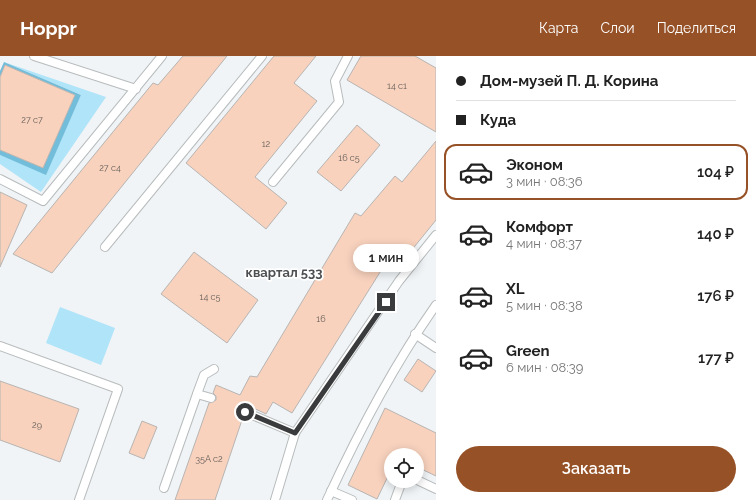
<!DOCTYPE html>
<html lang="ru">
<meta charset="utf-8">
<style>
:root{--surface:#fff;--page:#f2f2f2;--text:#222;--muted:#767676;--line:#e0e0e0;--accent:#965126}
body{margin:0;font-family:Raleway,sans-serif;background:var(--page);color:var(--text);height:100vh;display:flex;flex-direction:column;font-size:15px;white-space:nowrap}
*{box-sizing:border-box;margin:0}
p{font-size:13px;color:var(--muted)}
.icon{flex:none;width:22px;height:22px;fill:none;stroke:currentColor;stroke-width:2;stroke-linecap:round;stroke-linejoin:round}
.map{position:relative;flex:1;overflow:hidden}
.side{display:flex;flex-direction:column;background:var(--surface);width:320px}
.side>*{flex:none}
.guide{display:grid;align-content:center;height:88px;padding:0 20px;background:var(--surface)}
.controls{position:absolute;left:384px;top:392px;display:grid;gap:8px}
.controls a{display:grid;place-items:center;width:40px;height:40px;border-radius:50%;background:var(--surface);box-shadow:0 2px 10px #0003;font-size:20px}
.end{position:absolute;width:18px;height:18px;margin:-9px;border:5px solid #393b3c;background:#fff;box-shadow:0 0 0 2px #fff}
.from{border-radius:50%}
.bubble{position:absolute;height:28px;border-radius:14px;background:var(--surface);box-shadow:0 2px 10px #0003;font-size:13px;font-weight:600;line-height:28px;text-align:center}
.guide b{display:flex;align-items:center;gap:14px;height:38px;font-size:15px}
.guide b+b{border-top:1px solid var(--line)}
.guide i{width:10px;height:10px;background:var(--text)}
ul{padding:0;list-style:none}
li{display:flex;align-items:center;gap:12px;height:56px;margin:0 8px 6px;padding:0 12px;border:2px solid transparent;border-radius:12px}
li div{flex:1}
li b{display:block;font-size:15px}
li em{font-style:normal;font-weight:600}
li.selected{border-color:var(--accent)}
li>.icon{width:36px;height:36px;stroke-width:1.5}
.cta{display:flex;gap:8px;margin-top:auto;padding:8px 20px}
.cta a{flex:1;height:46px;border-radius:24px;background:var(--accent);color:#fff;font-size:16px;font-weight:600;line-height:46px;text-align:center}
header{display:flex;align-items:center;gap:24px;box-sizing:border-box;height:56px;padding:0 20px;background:var(--accent);color:#fff}
header strong{font-size:19px}
nav{display:flex;gap:22px;margin-inline-start:auto;font-size:14px}
main{display:flex;flex:1;min-height:0}
.map>svg:first-child{display:block}
.green{fill:#b0e4f9}
.water{fill:#72bdda}
.building{fill:#f8d2bd;stroke:#b8b4b2}
.lines{fill:none;stroke-linecap:round;stroke-linejoin:round}
.lane-casing{stroke:#b8bcbd;stroke-width:10}
.lane{stroke:#fff;stroke-width:8}
.route{stroke:#393b3c;stroke-width:5}
.labels{text-anchor:middle;stroke-width:3.5;stroke-linejoin:round;paint-order:stroke}
.number-label{font-size:9px;fill:#69615c}
.quarter-label{font-size:13px;font-weight:bold;fill:#4d5052;stroke:#fff}
</style>
<header>
<strong>Hoppr</strong>
<nav><a>Карта</a><a>Слои</a><a>Поделиться</a></nav>
</header>
<main>
<div class="map">
<svg width="436" height="444" viewBox="0 0 436 444">
<rect width="100%" height="100%" fill="#f0f4f6"/>
<!-- green -->
<g class="green">
<polygon points="4,6 106,41 41,136 0,108 0,99 46,118 81,39"/>
<polygon points="60,251 115,272 101,309 46,287"/>
</g>
<!-- water -->
<polygon class="water" points="4,6 81,39 46,119 0,99 0,94 43,112 75,39 5,9 0,21 0,15"/>
<!-- building -->
<g class="building">
<polygon points="183,0 227,0 52,217 13,198 153,27 158,29"/>
<polygon points="274,0 316,0 294,27 317,45 255,121 287,147 266,173 186,107"/>
<polygon points="361,0 415,0 436,12 436,76 347,24"/>
<polygon points="5,9 75,39 43,112 0,94 0,21"/>
<polygon points="357,69 380,89 341,135 317,116"/>
<polygon points="436,85 436,164 402,206 392,197 292,357 273,346 266,358 247,349 241,352 240,357 243,361 215,444 175,444 209,347 216,344 216,340 213,337 216,329 240,339 250,320 257,321 355,157 361,160 395,120 402,126"/>
<polygon points="0,136 27,149 0,211"/>
<polygon points="194,196 258,244 227,287 161,238"/>
<polygon points="418,303 436,315 422,336 404,324"/>
<polygon points="0,325 79,353 60,406 0,384"/>
<polygon points="385,352 436,377 436,420 417,411 417,399 391,399 391,414 377,443 348,429"/>
<polygon points="142,365 157,371 144,403 129,397"/>
</g>
<g class="lines">
<defs>
<g id="lane">
<polyline points="34,0 136,33"/>
<polyline points="0,123 43,145 162,0"/>
<polyline points="273,126 339,46 335,25 348,0"/>
<polyline points="105,191 262,0"/>
<polyline points="415,278 436,292"/>
<polyline points="0,290 118,333 79,444"/>
<polyline points="211,342 197,338 204,319 214,313"/>
<polyline points="245,356 295,377 275,444"/>
<polyline points="295,377 399,225 436,179"/>
<polyline points="417,424 436,433"/>
<polyline points="164,432 197,338"/>
<polyline points="331,435 352,444"/>
<path d="M327,444C358,377 393,310 436,249"/>
<polyline points="395,444 402,425"/>
</g>
</defs>
<!-- lane casing -->
<use href="#lane" class="lane-casing"/>
<!-- lane -->
<use href="#lane" class="lane"/>
</g>
<g class="lines">
<!-- route -->
<polyline class="route" points="245,356 295,377 386,246"/>
</g>
<g class="labels">
<!-- number labels -->
<g class="number-label">
<text x="397" y="33">14 с1</text>
<text x="32" y="67">27 с7</text>
<text x="266" y="91">12</text>
<text x="349" y="105">16 с5</text>
<text x="110" y="115">27 с4</text>
<text x="210" y="244">14 с5</text>
<text x="321" y="266">16</text>
<text x="37" y="372">29</text>
<text x="209" y="406">35А с2</text>
</g>
<!-- quarter labels -->
<g class="quarter-label">
<text x="284" y="221">квартал 533</text>
</g>
</g>
</svg>
<div class="controls">
<a><svg class="icon" aria-label="locate" viewBox="0 0 24 24"><circle cx="12" cy="12" r="6"/><path d="M12 2v4M12 18v4M2 12h4M18 12h4"/></svg></a>
</div>
<i class="end from" style="left:245px;top:356px"></i>
<i class="end" style="left:386px;top:246px"></i>
<div class="bubble" style="left:353px;top:188px;width:66px">1 мин</div>
</div>
<section class="side">
<div class="guide">
<b><i class="from"></i>Дом-музей П. Д. Корина</b>
<b><i></i>Куда</b>
</div>
<ul>
<li class="selected"><svg class="icon" aria-label="car" viewBox="0 0 24 24"><path d="M5 17H2v-5l4-1 3-4h7l3 4 3 1v5h-3M9 17h6M6 11h13"/><circle cx="7" cy="17" r="2"/><circle cx="17" cy="17" r="2"/></svg><div><b>Эконом</b><p>3 мин · 08:36</p></div><em>104 ₽</em></li>
<li><svg class="icon" aria-label="car" viewBox="0 0 24 24"><path d="M5 17H2v-5l4-1 3-4h7l3 4 3 1v5h-3M9 17h6M6 11h13"/><circle cx="7" cy="17" r="2"/><circle cx="17" cy="17" r="2"/></svg><div><b>Комфорт</b><p>4 мин · 08:37</p></div><em>140 ₽</em></li>
<li><svg class="icon" aria-label="car" viewBox="0 0 24 24"><path d="M5 17H2v-5l4-1 3-4h7l3 4 3 1v5h-3M9 17h6M6 11h13"/><circle cx="7" cy="17" r="2"/><circle cx="17" cy="17" r="2"/></svg><div><b>XL</b><p>5 мин · 08:38</p></div><em>176 ₽</em></li>
<li><svg class="icon" aria-label="car" viewBox="0 0 24 24"><path d="M5 17H2v-5l4-1 3-4h7l3 4 3 1v5h-3M9 17h6M6 11h13"/><circle cx="7" cy="17" r="2"/><circle cx="17" cy="17" r="2"/></svg><div><b>Green</b><p>6 мин · 08:39</p></div><em>177 ₽</em></li>
</ul>
<div class="cta"><a>Заказать</a></div>
</section>
</main>
